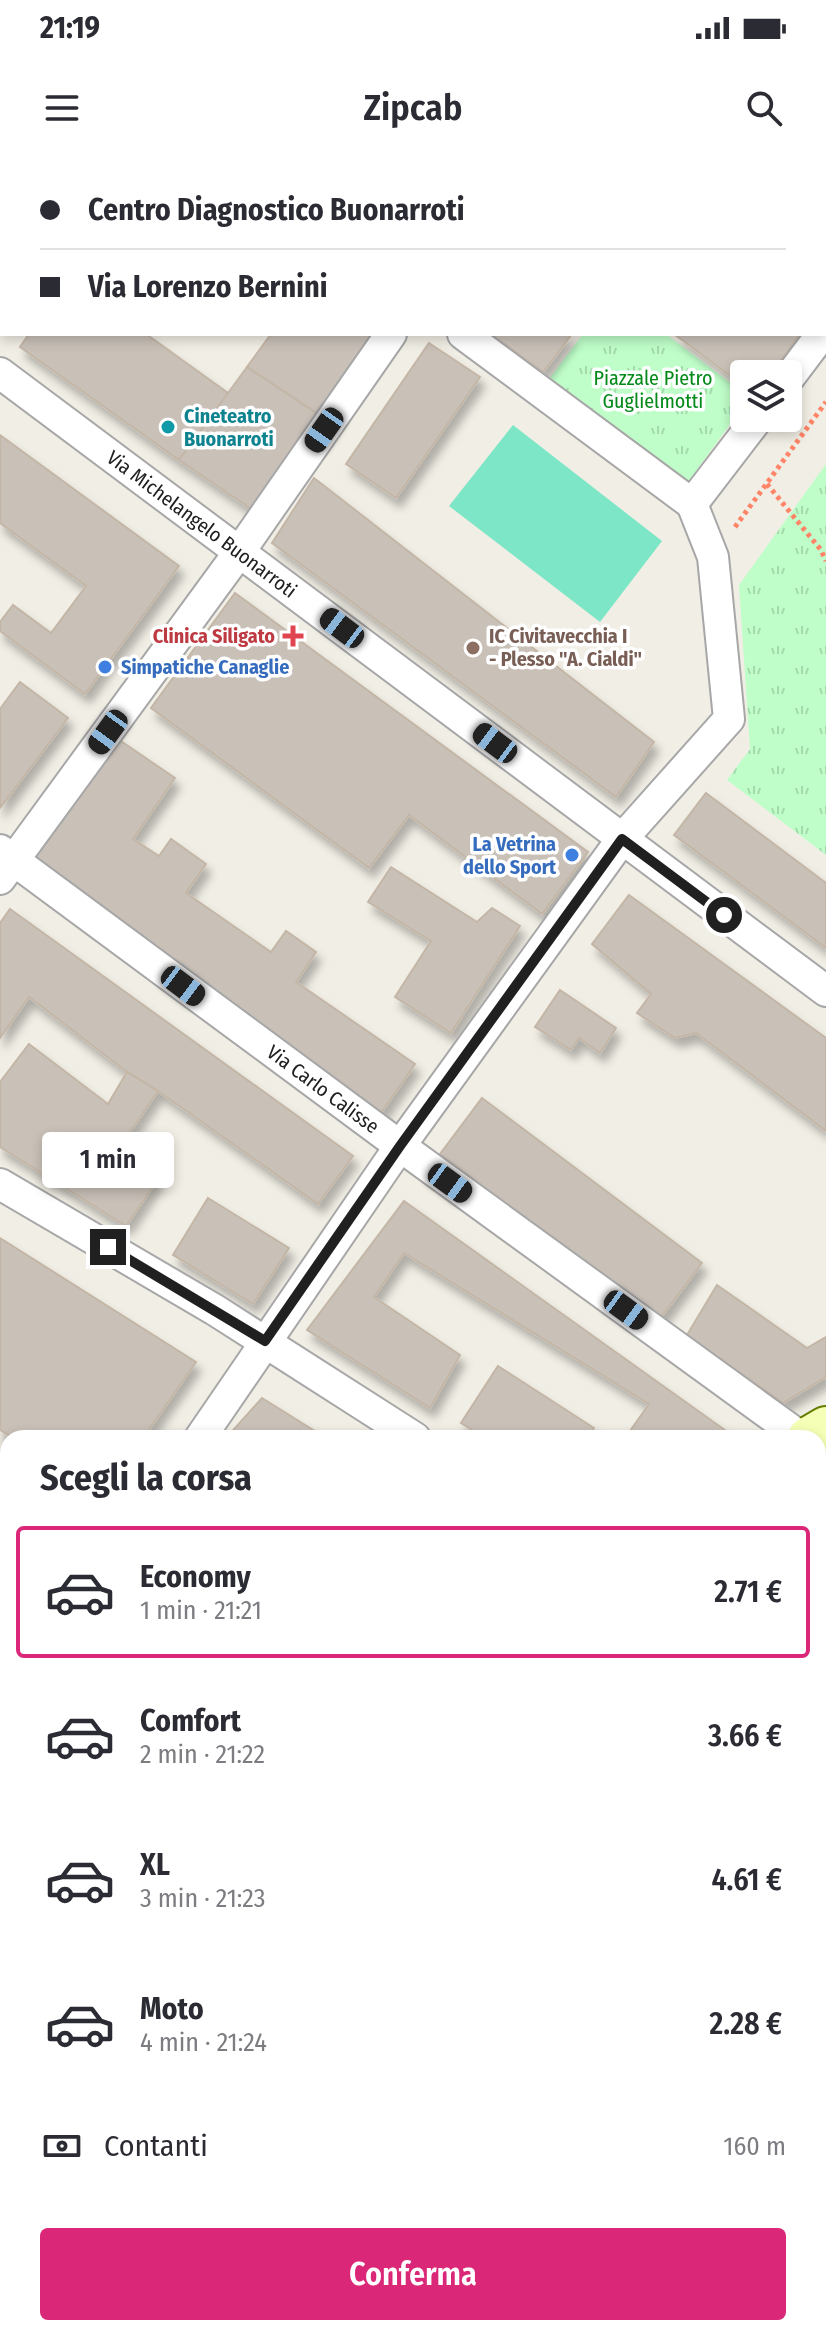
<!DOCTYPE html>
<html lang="it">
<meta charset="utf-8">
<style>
:root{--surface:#fff;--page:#f7f7f7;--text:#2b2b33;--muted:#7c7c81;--line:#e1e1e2;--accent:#db2777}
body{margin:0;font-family:"Fira Sans Condensed",sans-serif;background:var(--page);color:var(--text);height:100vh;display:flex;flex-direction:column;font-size:30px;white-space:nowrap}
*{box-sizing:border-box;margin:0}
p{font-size:26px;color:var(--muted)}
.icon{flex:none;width:44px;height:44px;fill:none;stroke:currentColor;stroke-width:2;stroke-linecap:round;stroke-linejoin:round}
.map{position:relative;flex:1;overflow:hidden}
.drawer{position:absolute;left:0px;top:1270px;width:826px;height:906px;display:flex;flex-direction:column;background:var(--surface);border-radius:24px 24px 0 0;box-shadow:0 4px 12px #0003}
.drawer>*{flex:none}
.top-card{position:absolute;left:0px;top:0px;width:826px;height:176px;box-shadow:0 4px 12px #0003;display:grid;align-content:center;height:176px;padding:0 40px;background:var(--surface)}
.tools{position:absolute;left:730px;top:200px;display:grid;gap:16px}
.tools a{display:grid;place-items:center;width:72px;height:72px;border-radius:8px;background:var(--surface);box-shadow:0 4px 12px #0003;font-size:40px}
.end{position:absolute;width:36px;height:36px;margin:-18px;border:10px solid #202020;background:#fff;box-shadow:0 0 0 4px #fff}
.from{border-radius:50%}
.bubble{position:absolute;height:56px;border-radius:8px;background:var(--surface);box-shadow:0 4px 12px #0003;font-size:26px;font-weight:600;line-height:56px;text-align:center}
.car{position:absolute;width:24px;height:48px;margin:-24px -12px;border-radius:10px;box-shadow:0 0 6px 2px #0007;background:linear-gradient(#222 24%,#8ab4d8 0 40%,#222 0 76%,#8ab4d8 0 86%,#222 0)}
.top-card b{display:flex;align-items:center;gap:28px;height:76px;font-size:30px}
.top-card b+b{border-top:2px solid var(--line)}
.top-card i{width:20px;height:20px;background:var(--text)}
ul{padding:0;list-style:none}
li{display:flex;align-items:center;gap:24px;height:132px;margin:0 16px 12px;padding:0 24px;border:4px solid transparent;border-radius:8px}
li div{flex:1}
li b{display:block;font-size:30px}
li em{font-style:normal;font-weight:600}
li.on{border-color:var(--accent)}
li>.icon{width:72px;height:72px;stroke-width:1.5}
h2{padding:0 40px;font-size:36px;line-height:96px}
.pay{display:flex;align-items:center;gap:20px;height:88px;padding:0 40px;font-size:30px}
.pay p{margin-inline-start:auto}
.button{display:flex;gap:16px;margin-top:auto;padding:16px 40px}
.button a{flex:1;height:92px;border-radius:8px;background:var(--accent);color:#fff;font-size:32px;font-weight:600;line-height:92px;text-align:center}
.status{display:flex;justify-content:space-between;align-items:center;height:56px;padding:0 40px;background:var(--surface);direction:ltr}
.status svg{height:22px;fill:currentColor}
header{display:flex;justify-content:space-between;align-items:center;height:104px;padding:0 40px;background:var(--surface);font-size:36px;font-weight:600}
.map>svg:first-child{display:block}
.park{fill:url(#park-tufts)}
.pitch{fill:#7de6c6}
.building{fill:#c9c1b8;stroke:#c4b6a6;stroke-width:2;filter:url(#shadow)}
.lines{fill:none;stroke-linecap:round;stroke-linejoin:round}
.street-casing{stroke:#a7a7a7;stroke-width:34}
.secondary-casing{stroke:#657d00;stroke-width:46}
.path{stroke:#ff8468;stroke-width:5;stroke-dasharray:4 4;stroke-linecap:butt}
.street{stroke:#fff;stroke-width:30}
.secondary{stroke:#f5ffb5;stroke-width:42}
.route{stroke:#202020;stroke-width:10}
.culture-dot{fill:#0f9aa8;stroke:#fff;stroke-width:3}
.health-dot{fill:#e0444e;stroke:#fff;stroke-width:3}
.education-dot{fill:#8d6e63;stroke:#fff;stroke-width:3}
.shop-dot{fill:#3f7fe0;stroke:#fff;stroke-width:3}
.labels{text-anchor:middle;stroke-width:7;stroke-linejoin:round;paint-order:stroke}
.park-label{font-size:20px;fill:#028918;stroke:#fff}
.culture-label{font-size:20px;font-weight:bold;fill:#0d838f;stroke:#fff;text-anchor:start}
.street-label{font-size:20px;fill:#202020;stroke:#fff}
.health-label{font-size:20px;font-weight:bold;fill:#be3a42;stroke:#fff;text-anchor:end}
.education-label{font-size:20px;font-weight:bold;fill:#785e54;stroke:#fff;text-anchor:start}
.shop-label{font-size:20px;font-weight:bold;fill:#366cbe;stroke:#fff;text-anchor:start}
</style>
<div class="status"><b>21:19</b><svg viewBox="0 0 49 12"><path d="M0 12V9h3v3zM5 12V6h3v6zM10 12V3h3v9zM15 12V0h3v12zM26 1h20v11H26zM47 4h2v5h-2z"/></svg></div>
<header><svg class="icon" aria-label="menu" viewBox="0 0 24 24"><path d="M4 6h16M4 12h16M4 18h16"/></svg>Zipcab<svg class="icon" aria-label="search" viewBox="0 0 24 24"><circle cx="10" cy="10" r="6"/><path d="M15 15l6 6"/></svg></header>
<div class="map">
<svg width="826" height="2175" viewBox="0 0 826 2175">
<defs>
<pattern id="park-tufts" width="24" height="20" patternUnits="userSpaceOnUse" patternTransform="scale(2)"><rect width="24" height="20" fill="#bffec9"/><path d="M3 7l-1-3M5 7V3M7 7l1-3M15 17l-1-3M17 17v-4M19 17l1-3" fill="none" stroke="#a4d9ac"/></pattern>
<filter id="shadow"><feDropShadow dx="5" dy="9" stdDeviation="4" flood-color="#0004"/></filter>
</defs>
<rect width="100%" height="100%" fill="#f1eee5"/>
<!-- park -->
<g class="park">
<polygon points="583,174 666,174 744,233 744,245 688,322 549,219"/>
<polygon points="826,304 826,695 727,620 750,589 739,425"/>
</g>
<!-- pitch -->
<polygon class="pitch" points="513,265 662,381 600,462 449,346"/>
<!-- building -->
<g class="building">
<polygon points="558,0 640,0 643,2 557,2"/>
<polygon points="824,12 826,14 826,135 824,134"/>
<polygon points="29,174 146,174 228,233 179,300 20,187"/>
<polygon points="271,174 380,174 322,257 247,207"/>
<polygon points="491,174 572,174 543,212"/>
<polygon points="674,174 800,174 771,214 744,214 744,226"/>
<polygon points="429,183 480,217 396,338 346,304"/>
<polygon points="247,207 322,257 254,351 179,300"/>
<polygon points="0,275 179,406 85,534 0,471 0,462 13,445 51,473 86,426 0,363"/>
<polygon points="314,318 654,582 616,637 272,383"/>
<polygon points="235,433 588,692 542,754 409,655 369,708 151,548"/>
<polygon points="20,522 68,558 0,648 0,549"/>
<polygon points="115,577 175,618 133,679 159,696 171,679 206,704 186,733 271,792 286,771 316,792 296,822 415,904 381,953 25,706"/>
<polygon points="706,633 826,723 826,788 674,675"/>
<polygon points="391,707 477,762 492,748 520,766 451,873 395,837 431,781 368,742"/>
<polygon points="629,735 826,878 826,971 696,873 675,878 637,853 651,834 592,784"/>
<polygon points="10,749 353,996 318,1044 158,931 127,912 29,837 0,878 0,763"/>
<polygon points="560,830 616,868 600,893 579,878 571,890 535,867"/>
<polygon points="29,884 108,944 127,912 158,931 121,985 158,1019 126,1066 0,987 0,922"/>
<polygon points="482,938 702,1103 659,1160 440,994"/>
<polygon points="208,1038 289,1088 253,1144 173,1095"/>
<polygon points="404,1041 729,1273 722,1278 625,1278 649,1244 404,1093 374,1137 460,1195 430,1248 307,1170"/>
<polygon points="0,1078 196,1202 143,1278 14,1278 0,1270"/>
<polygon points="717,1125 807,1188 826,1177 826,1217 783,1243 687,1175"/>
<polygon points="498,1206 594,1268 588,1278 485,1278 461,1263"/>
<polygon points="262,1238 326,1278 226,1278"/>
<polygon points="826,1319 826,1391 818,1395 818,1323"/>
<polygon points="0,1438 8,1442 8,1686 0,1691"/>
<polygon points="818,1534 826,1538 826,1615 818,1612"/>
<polygon points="818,1721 824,1728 826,1726 826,1820 818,1812"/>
<polygon points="8,1817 8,1887 0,1892 0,1822"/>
<polygon points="826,1971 826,2123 818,2110 818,1976"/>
<polygon points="8,1987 8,2056 0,2061 0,1991"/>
<polygon points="42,2168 173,2168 161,2175 46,2175"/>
<polygon points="326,2168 416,2168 406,2175 330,2175"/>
<polygon points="515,2168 597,2168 601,2175 504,2175"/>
</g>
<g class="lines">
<defs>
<g id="street">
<polyline points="376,0 379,2"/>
<polyline points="515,2 516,0"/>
<polyline points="463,174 692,344 758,258"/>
<path id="s1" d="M0,213L826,831"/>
<polyline points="788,219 822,174"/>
<path id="s2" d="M0,690L400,986L802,1278"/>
<polyline points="0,719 240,391 391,174"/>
<polyline points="0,1024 215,1150 415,1278"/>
<polyline points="200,1278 400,986 622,679 729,559 713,397 692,344"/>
<polyline points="0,1414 8,1411"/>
<polyline points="818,1500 826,1504"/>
<polyline points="818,1962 826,1956"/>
<polyline points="0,2143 8,2157"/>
<polyline points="479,2175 490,2168"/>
<polyline points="812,2175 826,2166"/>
</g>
<g id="secondary">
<polyline points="809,1278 826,1268"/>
<polyline points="0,1346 8,1351"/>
<polyline points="0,1749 8,1744"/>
<polyline points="818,1877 826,1884"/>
</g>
</defs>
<!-- street casing -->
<use href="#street" class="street-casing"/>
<!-- secondary casing -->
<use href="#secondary" class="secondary-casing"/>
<!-- path -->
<g class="path">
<polyline points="767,324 821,390 826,401"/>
<polyline points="735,367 826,242"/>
</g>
<!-- street -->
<use href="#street" class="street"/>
<!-- secondary -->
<use href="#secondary" class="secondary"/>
</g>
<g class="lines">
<!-- route -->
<polyline class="route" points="108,1087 265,1181 400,986 622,679 724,755"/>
</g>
<!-- markers -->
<circle class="culture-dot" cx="168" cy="267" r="8"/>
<path class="health-dot" d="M289 464h8v8h8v8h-8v8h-8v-8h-8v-8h8z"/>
<circle class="education-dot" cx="473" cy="488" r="8"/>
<g class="shop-dot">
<circle cx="105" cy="507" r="8"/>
<circle cx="572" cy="695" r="8"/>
</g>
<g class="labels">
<!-- park labels -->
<g class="park-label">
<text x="653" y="225">Piazzale Pietro<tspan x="653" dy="23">Guglielmotti</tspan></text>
</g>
<!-- culture labels -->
<g class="culture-label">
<text x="184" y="263">Cineteatro<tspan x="184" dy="23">Buonarroti</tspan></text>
</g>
<!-- street labels -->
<g class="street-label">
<text dy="7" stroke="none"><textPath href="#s1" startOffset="252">Via Michelangelo Buonarroti</textPath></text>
<text dy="7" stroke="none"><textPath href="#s2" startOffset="402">Via Carlo Calisse</textPath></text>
</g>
<!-- health labels -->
<g class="health-label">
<text x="275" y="483">Clinica Siligato</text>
</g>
<!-- education labels -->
<g class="education-label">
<text x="489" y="483">IC Civitavecchia I<tspan x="489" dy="23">- Plesso "A. Cialdi"</tspan></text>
</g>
<!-- shop labels -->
<g class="shop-label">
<text x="121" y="514">Simpatiche Canaglie</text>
<text x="556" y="691" text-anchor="end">La Vetrina<tspan x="556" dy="23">dello Sport</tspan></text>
</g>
</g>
</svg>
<div class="tools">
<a><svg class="icon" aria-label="layers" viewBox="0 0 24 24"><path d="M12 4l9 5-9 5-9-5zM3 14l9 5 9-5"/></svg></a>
</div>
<i class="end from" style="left:724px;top:755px"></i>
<i class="end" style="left:108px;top:1087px"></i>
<div class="bubble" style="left:42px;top:972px;width:132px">1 min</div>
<i class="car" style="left:324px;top:270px;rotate:215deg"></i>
<i class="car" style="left:342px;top:468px;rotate:307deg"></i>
<i class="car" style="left:108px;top:572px;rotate:216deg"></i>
<i class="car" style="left:495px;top:583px;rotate:307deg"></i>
<i class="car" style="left:183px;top:826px;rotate:127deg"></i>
<i class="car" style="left:450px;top:1023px;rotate:126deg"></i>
<i class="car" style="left:626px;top:1150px;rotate:126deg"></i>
<div class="top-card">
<b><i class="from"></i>Centro Diagnostico Buonarroti</b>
<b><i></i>Via Lorenzo Bernini</b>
</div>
<section class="drawer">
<h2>Scegli la corsa</h2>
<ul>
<li class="on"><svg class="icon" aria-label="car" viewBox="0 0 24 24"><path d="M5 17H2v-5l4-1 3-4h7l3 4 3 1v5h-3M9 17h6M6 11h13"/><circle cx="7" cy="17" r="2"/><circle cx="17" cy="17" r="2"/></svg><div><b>Economy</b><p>1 min · 21:21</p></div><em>2.71 €</em></li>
<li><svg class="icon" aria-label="car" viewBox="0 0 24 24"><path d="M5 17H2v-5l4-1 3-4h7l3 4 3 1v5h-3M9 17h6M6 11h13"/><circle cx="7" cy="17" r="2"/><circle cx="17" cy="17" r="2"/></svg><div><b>Comfort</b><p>2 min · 21:22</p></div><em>3.66 €</em></li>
<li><svg class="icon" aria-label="car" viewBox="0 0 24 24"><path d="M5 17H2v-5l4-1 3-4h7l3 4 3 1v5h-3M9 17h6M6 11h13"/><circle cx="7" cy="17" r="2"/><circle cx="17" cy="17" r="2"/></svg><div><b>XL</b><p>3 min · 21:23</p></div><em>4.61 €</em></li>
<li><svg class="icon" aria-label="car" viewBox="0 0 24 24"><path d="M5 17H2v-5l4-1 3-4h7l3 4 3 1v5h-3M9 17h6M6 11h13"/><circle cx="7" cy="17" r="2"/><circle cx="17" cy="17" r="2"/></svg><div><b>Moto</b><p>4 min · 21:24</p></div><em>2.28 €</em></li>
</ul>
<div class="pay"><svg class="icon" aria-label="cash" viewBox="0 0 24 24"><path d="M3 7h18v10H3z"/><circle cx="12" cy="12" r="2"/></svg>Contanti<p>160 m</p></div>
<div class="button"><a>Conferma</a></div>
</section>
</div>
